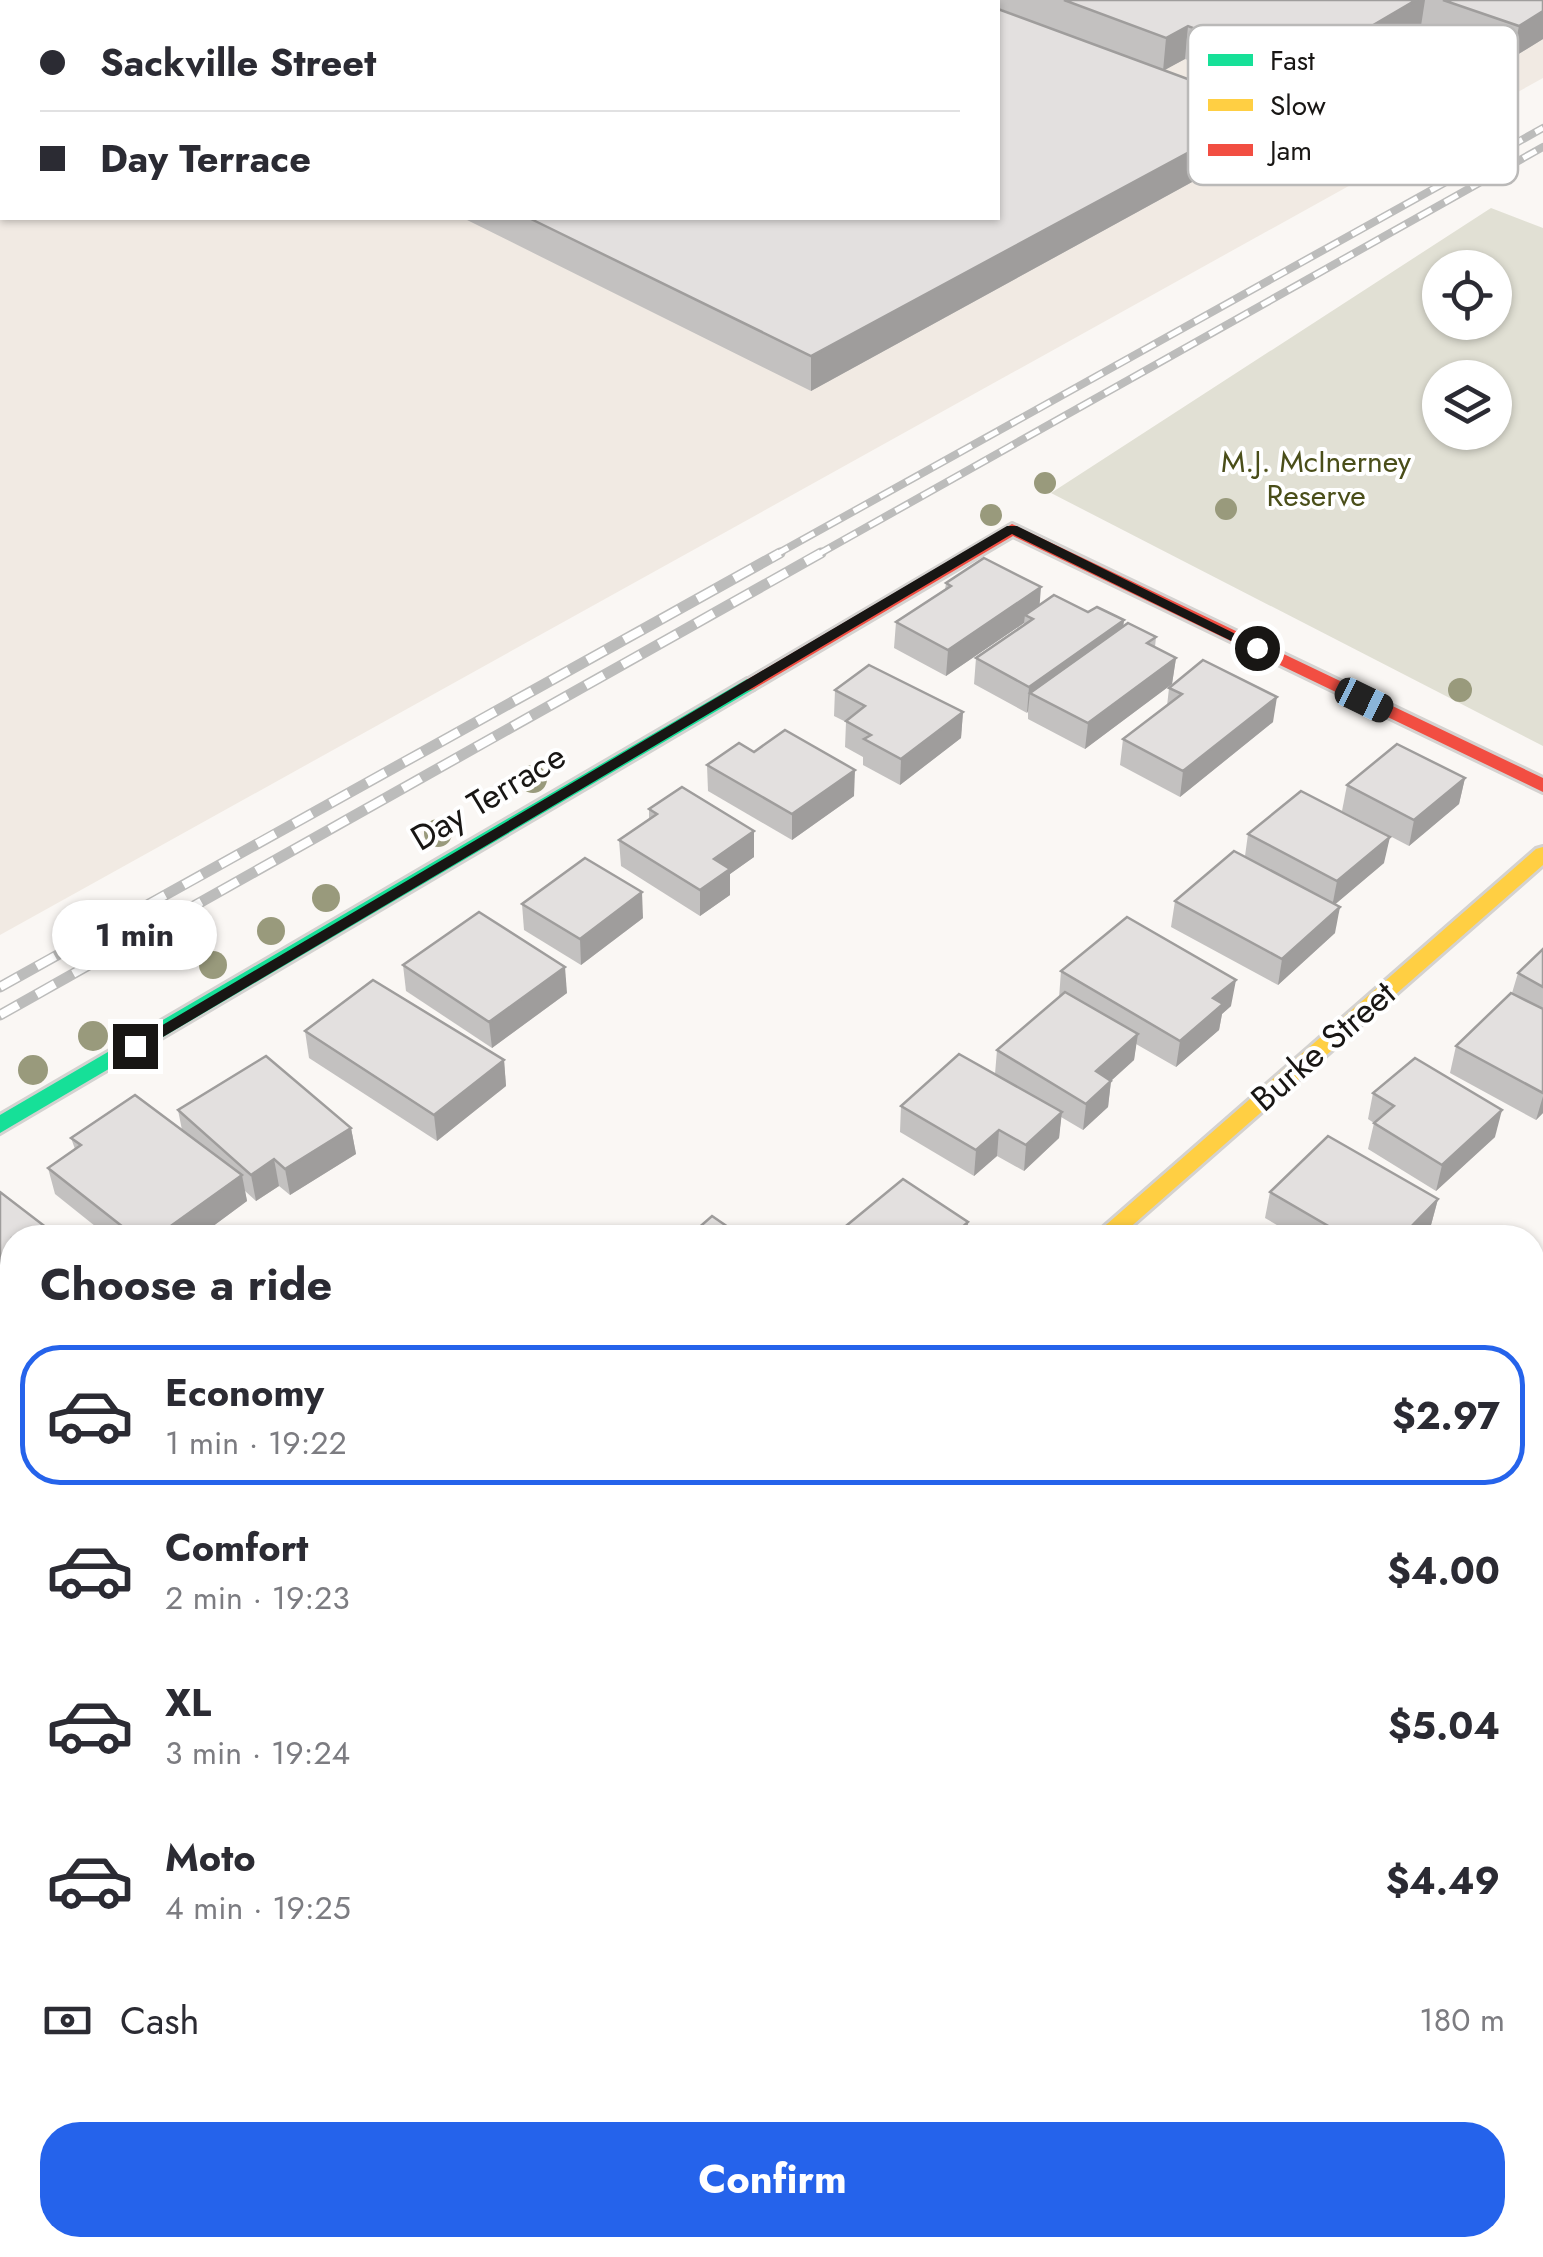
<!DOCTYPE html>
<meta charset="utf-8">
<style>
:root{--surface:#fff;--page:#f7f7f7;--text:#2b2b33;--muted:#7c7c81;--line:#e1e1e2;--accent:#2563eb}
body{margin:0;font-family:Jost,sans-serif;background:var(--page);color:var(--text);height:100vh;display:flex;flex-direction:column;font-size:38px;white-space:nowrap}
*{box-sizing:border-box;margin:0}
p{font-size:32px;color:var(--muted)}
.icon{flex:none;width:55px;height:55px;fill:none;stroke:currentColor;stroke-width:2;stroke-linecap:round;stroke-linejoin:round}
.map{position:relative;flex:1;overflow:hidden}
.sheet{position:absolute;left:0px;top:1225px;width:1545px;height:1032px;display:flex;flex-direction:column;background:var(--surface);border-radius:40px 40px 0 0;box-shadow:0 2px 8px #0004}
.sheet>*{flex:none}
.hud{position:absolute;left:0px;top:0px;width:1000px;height:220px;box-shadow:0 2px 8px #0004;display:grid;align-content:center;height:220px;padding:0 40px;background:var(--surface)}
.tools{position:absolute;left:1422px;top:250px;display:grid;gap:20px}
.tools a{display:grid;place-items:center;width:90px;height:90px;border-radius:50%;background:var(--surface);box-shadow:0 2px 8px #0004;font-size:50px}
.end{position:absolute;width:45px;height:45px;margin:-22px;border:12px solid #181614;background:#fff;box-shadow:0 0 0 5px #fff}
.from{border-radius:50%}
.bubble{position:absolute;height:70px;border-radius:35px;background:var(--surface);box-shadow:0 2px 8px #0004;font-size:32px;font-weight:700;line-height:70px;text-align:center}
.car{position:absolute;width:30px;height:60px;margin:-30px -15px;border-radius:12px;box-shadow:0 0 8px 2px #0007;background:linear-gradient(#222 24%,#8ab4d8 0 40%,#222 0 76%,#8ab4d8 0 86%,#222 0)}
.hud b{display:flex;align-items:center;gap:35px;height:95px;font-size:38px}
.hud b+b{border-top:2px solid var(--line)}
.hud i{width:25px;height:25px;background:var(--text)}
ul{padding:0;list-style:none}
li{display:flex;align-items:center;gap:30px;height:140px;margin:0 20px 15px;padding:0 20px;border:5px solid transparent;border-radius:40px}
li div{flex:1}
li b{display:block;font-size:38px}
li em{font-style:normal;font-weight:700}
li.current{border-color:var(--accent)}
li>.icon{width:90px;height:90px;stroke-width:1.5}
h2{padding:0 40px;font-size:45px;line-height:120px}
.pay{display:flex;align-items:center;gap:25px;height:110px;padding:0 40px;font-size:38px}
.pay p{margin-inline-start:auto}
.action{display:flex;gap:20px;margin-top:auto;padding:20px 40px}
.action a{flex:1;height:115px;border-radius:40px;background:var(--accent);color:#fff;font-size:40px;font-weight:700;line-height:115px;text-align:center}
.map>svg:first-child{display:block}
.built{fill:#f1eae3}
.green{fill:#e1e0d4;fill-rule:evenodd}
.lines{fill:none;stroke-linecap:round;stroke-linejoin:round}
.street-casing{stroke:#d4d2d0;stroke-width:5}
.fast-casing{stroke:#d4d2d0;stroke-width:6}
.slow-casing{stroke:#d4d2d0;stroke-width:6}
.jam-casing{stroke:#d4d2d0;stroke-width:6}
.street{fill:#fefefd;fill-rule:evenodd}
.fast{fill:#16e098;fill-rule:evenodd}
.slow{fill:#ffcf43;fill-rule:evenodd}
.jam{fill:#f24e42;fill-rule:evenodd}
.rail-far1-casing{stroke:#bcbcbb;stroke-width:8}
.rail-casing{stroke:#bcbcbb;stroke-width:11}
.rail-far1{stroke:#fff;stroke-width:5;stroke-dasharray:15;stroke-linecap:butt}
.rail{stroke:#fff;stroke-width:8;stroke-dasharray:21;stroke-linecap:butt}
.tree{fill:#999a7c}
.wall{fill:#c3c1c0}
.shaded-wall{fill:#9f9d9c}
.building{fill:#e3e0df;stroke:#9f9d9c;stroke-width:2.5}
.route{fill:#181614}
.labels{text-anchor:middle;stroke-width:8;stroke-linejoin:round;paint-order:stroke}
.far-park-label{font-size:30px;fill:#4a4e19;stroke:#fff}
.street-label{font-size:35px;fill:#181614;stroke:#fff}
.key{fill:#fff;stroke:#bab9b8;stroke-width:2.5}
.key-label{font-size:28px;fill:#181614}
</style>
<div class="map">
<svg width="1543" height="2257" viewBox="0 0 1543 2257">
<rect width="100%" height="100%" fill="#faf7f4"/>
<!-- built -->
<polygon class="built" points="0,0 891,2 2,2 2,218 998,218 998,2 961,0 1543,0 1543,78 0,935"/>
<!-- green -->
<path class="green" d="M1491,208L1543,228V746L1051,493ZM1440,268H1495V322H1440ZM1440,378H1495V432H1440Z"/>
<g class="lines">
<defs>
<polygon id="street" points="12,2120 12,2191 0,2196 0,2125"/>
<polygon id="fast" points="747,679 756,685 754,689 0,1133 0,1115"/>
<g id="slow">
<polygon points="1192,106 1202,106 1346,164 1334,167 1192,112"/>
<polygon points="1543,847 1543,865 1118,1238 1091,1238 1536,849"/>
</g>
<polygon id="jam" points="1012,524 1543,778 1543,792 1013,536 754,689 747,691 738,685"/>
</defs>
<!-- street casing -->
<use href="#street" class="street-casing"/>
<!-- fast casing -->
<use href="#fast" class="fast-casing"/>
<!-- slow casing -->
<use href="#slow" class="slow-casing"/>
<!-- jam casing -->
<use href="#jam" class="jam-casing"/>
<!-- street -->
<use href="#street" class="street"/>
<!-- fast -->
<use href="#fast" class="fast"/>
<!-- slow -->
<use href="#slow" class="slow"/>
<!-- jam -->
<use href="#jam" class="jam"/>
<defs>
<g id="rail-far1">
<polyline points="775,555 1543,128"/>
<polyline points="817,555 1543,147"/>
</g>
<g id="rail">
<polyline points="0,987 780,553"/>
<polyline points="0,1015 821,553"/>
</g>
</defs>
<!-- rail-far1 casing -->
<use href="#rail-far1" class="rail-far1-casing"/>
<!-- rail casing -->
<use href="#rail" class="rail-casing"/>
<!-- rail-far1 -->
<use href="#rail-far1" class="rail-far1"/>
<!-- rail -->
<use href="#rail" class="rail"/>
</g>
<!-- trees -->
<g class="tree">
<circle cx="1045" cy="483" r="11"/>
<circle cx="1226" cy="509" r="11"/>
<circle cx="991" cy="515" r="11"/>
<circle cx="1460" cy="690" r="12"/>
<circle cx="533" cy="779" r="14"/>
<circle cx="438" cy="833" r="14"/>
<circle cx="326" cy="898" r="14"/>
<circle cx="271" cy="931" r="14"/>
<circle cx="213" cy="965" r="14"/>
<circle cx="93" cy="1036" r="15"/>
<circle cx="33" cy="1070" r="15"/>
</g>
<!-- wall -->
<g class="wall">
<polygon points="433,0 972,0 979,2 439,2"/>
<polygon points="977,0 1543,0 1543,39 1512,58 1421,26 1295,100 1185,59 1164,70 1269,109 1265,142 811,391 463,218 998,218 1097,46 998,8 998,2 984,2"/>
<polygon points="946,583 1039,605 1088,612 1124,620 1123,626 1156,637 1155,647 1176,658 1172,684 1085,749 1028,719 1028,711 1027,713 974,684 976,658 1024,626 1024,623 946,676 894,648 896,622 945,590"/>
<polygon points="1169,688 1273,722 1180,797 1120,765 1123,739 1167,706"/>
<polygon points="835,690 963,712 961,738 900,785 863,765 863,757 845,747 846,722 834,716"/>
<polygon points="754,752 854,796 792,840 708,791 707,765"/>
<polygon points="1465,778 1459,804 1409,846 1342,811 1347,785"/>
<polygon points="649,809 754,831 754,857 730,874 730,895 700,916 621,866 619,840 649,820"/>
<polygon points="1248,834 1384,863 1335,904 1335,933 1278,985 1171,927 1175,901 1245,856"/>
<polygon points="522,904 643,918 581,965 524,930"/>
<polygon points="1543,949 1543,1113 1536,1120 1450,1073 1456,1046 1512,993 1518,973"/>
<polygon points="403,965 567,993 492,1048 406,991"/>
<polygon points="1061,971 1231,1006 1222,1014 1219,1030 1176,1067 1136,1044 1134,1060 1111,1081 1108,1107 1083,1130 1061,1117 1059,1138 1024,1171 997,1156 974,1176 900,1132 901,1106 995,1074 997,1050 1059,998"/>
<polygon points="305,1031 504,1060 506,1086 437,1141 309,1058"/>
<polygon points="1373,1093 1495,1137 1436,1191 1368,1149 1374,1123 1368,1119"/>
<polygon points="178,1110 351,1128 356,1154 290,1195 279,1186 256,1201 245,1191 247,1201 197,1238 110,1238 55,1194 48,1168 75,1149 71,1138 182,1130"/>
<polygon points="0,1192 12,1238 12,1364 0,1354"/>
<polygon points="1270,1192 1438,1199 1431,1225 1419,1238 1299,1238 1265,1218"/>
<polygon points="1543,1533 1543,1549 1539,1546"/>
<polygon points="1532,1611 1543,1618 1543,1753 1540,1756 1534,1752 1532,1756"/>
<polygon points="12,1753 12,1777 6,1758"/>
<polygon points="1543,1993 1543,2088 1532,2081 1532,2008"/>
<polygon points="1543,2130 1543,2257 1451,2257 1435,2245 1532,2245"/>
</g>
<!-- shaded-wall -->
<g class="shaded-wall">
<polygon points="485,0 538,0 532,2 485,2"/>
<polygon points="1416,0 1425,0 1421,26 1295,100 1300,68"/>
<polygon points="1543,11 1543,39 1512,58 1519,26"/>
<polygon points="1188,26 1185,59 1163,71 1166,38"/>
<polygon points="1269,109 1265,142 811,391 811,356"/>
<polygon points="1041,587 1039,613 1025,615 1024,623 946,676 948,650"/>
<polygon points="1124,620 1121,646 1030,693 1028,711 1027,713 1029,687"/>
<polygon points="1176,658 1172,684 1085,749 1088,723"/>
<polygon points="1277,697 1273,722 1180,797 1183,771"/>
<polygon points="963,712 961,738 900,785 901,759"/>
<polygon points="855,770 854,796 792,840 792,814"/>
<polygon points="1465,778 1459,804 1409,846 1414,820"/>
<polygon points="754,831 754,857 730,874 730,895 700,916 700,890 714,859"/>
<polygon points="1390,837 1384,863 1332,907 1337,881"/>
<polygon points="642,892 643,918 581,965 580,939"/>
<polygon points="1340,907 1335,933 1278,985 1282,959"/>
<polygon points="565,967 567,993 492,1048 489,1022"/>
<polygon points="1236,980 1231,1006 1222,1014 1219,1030 1176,1067 1180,1041 1213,998"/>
<polygon points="1138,1034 1134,1060 1093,1097 1096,1071"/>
<polygon points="504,1060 506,1086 437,1141 434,1115"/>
<polygon points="1111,1081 1108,1107 1083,1130 1086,1104"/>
<polygon points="1543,1096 1543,1113 1536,1120"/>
<polygon points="1502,1110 1495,1137 1436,1191 1442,1165"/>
<polygon points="1062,1112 1059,1138 1024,1171 1026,1145"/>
<polygon points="351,1128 356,1154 290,1195 285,1169"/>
<polygon points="999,1130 997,1156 974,1176 976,1150"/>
<polygon points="274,1159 279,1186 256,1201 251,1175"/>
<polygon points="242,1175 247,1201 197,1238 154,1238"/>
<polygon points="1438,1199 1431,1225 1419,1238 1400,1238"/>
<polygon points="968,1222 967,1238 950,1238"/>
<polygon points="12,1334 12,1359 6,1339"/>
<polygon points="12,1976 12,2007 0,2018 0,1987"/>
</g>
<!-- building -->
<g class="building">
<polygon points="534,0 972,0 979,2 528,2"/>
<polygon points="1064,0 1416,0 1300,68 1188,26 1166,38"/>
<polygon points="1443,0 1543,0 1543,11 1519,26"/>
<polygon points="998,9 1269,109 811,356 529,218 998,218"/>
<polygon points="984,558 1041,587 948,650 896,622 951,586 946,583"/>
<polygon points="1054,595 1088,612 1097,607 1124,620 1029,687 976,658 1033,619 1025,615"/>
<polygon points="1128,623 1156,637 1147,643 1176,658 1088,723 1030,693"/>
<polygon points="1203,660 1277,697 1183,771 1123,739 1182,694 1169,688"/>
<polygon points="869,665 963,712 901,759 864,739 871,735 846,721 865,706 835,690"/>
<polygon points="785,730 855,770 792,814 707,765 739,743 754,752"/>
<polygon points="1397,744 1465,778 1414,820 1347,785"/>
<polygon points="682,787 754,831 714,859 730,869 700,890 619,840 657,814 649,809"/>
<polygon points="1301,791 1390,837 1337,881 1248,834"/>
<polygon points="1234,851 1340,907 1282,959 1175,901"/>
<polygon points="585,858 642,892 580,939 522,904"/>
<polygon points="479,912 565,967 489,1022 403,965"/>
<polygon points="1127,917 1236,980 1213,998 1223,1004 1180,1041 1061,971"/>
<polygon points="1543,949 1543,987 1518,973"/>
<polygon points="373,980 504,1060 434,1115 305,1031"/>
<polygon points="1065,992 1138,1034 1096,1071 1111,1081 1086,1104 997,1050"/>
<polygon points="1511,993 1543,1009 1543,1093 1456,1046"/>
<polygon points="959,1054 1062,1112 1026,1145 999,1130 976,1150 901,1106"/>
<polygon points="266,1056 351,1128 285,1169 274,1159 251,1175 178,1110"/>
<polygon points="1415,1058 1502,1110 1442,1165 1374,1123 1394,1106 1373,1093"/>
<polygon points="135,1095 242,1175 154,1238 137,1238 48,1168 81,1145 71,1138"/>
<polygon points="1328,1136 1438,1199 1400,1238 1349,1238 1270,1192"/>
<polygon points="903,1179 968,1222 950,1238 839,1238 835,1235"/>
<polygon points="0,1192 60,1238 12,1238 12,1334 6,1339 0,1334"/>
<polygon points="712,1216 744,1238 687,1238"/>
<polygon points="1532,1611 1543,1618 1543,1727 1532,1720"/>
<polygon points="12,1753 12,1765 6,1758"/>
<polygon points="0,1810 12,1822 12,1976 0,1987"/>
<polygon points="1543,1993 1543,2059 1532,2051 1532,2008"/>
<polygon points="1532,2123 1543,2130 1543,2244 1535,2257 1489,2257 1473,2245 1532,2245"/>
<polygon points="184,2245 436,2245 448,2256 171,2257"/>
<polygon points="1324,2245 1434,2245 1450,2257 1315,2257"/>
<polygon points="71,2246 82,2257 60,2257"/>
</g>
<!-- route -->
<polygon class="route" points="1007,526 1017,526 1264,648 1252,651 1012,534 141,1050 129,1050 127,1046"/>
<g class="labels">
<!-- far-park labels -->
<g class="far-park-label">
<text x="1316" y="472">M.J. McInerney<tspan x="1316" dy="34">Reserve</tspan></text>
</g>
<!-- street labels -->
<g class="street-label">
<text transform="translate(488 797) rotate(-31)" y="12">Day Terrace</text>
<text transform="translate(1323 1046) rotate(-41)" y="12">Burke Street</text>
</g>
</g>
<!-- legend -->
<rect x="1188" y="25" width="330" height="160" rx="15" class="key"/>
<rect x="1208" y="54" width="45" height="12" fill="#16e098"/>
<rect x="1208" y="99" width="45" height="12" fill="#ffcf43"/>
<rect x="1208" y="144" width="45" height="12" fill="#f24e42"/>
<g class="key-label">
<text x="1270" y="70">Fast</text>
<text x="1270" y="115">Slow</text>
<text x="1270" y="160">Jam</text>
</g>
</svg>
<div class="tools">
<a><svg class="icon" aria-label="locate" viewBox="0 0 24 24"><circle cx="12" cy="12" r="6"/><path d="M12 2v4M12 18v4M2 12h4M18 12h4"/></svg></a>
<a><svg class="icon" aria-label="layers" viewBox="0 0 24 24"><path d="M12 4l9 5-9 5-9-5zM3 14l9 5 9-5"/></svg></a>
</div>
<i class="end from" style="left:1257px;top:648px"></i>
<i class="end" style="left:135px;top:1046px"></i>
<div class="bubble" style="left:52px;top:900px;width:165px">1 min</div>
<i class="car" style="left:1364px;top:700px;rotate:116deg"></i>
<div class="hud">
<b><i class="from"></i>Sackville Street</b>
<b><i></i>Day Terrace</b>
</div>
<section class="sheet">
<h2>Choose a ride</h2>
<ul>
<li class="current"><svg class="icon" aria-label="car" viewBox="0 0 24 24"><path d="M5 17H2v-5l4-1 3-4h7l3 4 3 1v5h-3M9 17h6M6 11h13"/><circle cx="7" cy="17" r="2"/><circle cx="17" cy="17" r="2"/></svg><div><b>Economy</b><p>1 min · 19:22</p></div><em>$2.97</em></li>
<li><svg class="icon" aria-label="car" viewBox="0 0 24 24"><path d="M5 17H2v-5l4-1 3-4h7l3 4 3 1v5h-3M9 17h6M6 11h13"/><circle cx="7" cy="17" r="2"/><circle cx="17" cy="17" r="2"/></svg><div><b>Comfort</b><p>2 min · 19:23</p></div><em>$4.00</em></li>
<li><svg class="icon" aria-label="car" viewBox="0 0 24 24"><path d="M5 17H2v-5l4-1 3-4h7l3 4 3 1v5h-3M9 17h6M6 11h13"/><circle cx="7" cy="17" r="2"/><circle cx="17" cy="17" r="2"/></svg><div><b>XL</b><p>3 min · 19:24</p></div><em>$5.04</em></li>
<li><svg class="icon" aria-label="car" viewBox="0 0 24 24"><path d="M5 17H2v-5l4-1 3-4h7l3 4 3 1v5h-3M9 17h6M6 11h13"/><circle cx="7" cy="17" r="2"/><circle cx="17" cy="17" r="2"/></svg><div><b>Moto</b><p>4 min · 19:25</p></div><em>$4.49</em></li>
</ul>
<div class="pay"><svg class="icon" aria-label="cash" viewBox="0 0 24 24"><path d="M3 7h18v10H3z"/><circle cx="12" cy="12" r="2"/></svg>Cash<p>180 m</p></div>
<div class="action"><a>Confirm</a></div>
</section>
</div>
